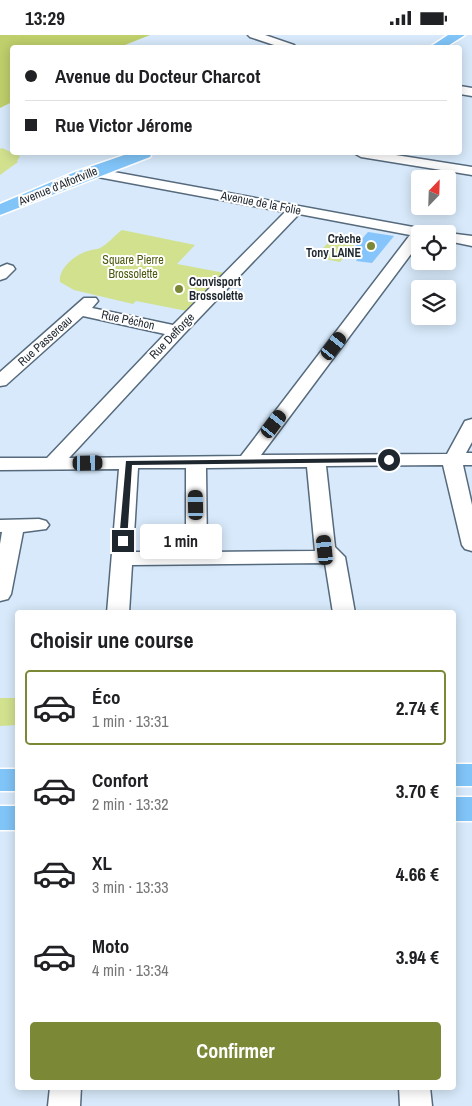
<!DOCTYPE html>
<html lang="fr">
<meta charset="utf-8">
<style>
:root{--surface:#fff;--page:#f2f2f2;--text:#202124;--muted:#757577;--line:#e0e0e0;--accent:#7b8836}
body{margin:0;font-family:"Archivo Narrow",sans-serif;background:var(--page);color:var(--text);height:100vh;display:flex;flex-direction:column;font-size:19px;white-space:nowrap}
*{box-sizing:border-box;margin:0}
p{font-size:16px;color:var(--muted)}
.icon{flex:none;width:28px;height:28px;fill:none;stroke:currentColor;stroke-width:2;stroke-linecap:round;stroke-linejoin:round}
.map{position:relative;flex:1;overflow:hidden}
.drawer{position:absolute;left:15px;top:575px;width:441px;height:480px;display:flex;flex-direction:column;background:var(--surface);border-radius:5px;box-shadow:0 2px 12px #0003}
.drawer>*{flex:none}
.top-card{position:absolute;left:10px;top:10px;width:452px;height:110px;border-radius:5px;box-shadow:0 2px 12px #0003;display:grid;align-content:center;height:110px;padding:0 15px;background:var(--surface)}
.needle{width:32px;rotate:23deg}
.buttons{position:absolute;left:411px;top:135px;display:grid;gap:10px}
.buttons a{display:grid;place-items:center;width:45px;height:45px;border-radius:5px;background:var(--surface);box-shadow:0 2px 12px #0003;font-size:25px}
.end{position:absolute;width:22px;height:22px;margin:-11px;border:6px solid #1e262e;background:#fff;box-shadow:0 0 0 2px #fff}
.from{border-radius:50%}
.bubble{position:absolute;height:35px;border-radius:5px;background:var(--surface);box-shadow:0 2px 12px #0003;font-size:16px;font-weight:700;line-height:35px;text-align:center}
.car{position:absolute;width:15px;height:30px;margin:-15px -8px;border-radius:6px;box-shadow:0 0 4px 1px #0007;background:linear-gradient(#222 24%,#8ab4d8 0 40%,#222 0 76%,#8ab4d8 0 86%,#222 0)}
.top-card b{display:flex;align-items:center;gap:18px;height:48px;font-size:19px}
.top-card b+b{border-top:1px solid var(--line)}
.top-card i{width:12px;height:12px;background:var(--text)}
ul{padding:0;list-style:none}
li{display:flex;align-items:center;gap:15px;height:75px;margin:0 10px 8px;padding:0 5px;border:2px solid transparent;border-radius:5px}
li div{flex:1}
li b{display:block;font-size:19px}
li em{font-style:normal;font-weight:700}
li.on{border-color:var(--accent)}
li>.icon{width:45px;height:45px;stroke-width:1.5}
h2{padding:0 15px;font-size:22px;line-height:60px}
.action{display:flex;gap:10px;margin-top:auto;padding:10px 15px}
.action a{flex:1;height:58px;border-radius:5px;background:var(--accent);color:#fff;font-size:20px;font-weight:700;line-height:58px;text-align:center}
.status{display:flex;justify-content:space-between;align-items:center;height:35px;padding:0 25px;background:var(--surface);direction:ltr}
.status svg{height:14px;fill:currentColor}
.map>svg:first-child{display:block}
.green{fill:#d1e18e}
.water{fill:#becf6b}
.building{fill:#86c4fc}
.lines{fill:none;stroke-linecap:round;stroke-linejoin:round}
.minor-casing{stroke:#566a7d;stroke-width:3}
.major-casing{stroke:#fff;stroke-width:3}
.minor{fill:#fff;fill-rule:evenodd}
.major{fill:#81c4f7;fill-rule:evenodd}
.route{fill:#1e262e}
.poi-dot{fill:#7b8836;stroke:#fff;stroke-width:2}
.labels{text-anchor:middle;stroke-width:4;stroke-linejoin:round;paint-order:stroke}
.far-street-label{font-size:12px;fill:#1e262e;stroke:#fff}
.far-poi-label{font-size:12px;font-weight:bold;fill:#1e262e;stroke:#fff;text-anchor:end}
.far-park-label{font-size:12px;fill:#505b11;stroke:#fff}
</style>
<div class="status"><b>13:29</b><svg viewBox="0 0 49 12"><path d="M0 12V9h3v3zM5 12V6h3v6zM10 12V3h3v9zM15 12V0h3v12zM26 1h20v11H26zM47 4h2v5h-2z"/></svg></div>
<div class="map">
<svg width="472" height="1071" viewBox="0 0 472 1071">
<rect width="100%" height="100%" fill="#d7e9fa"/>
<!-- green -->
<g class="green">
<polygon points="2,113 20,121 17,126 18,127 0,140 0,114"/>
<path d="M122,195L195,210L177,229L225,238L187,276L136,266L133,269L74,255L60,247C58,233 76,219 88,216C92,214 96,215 100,213C108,209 115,200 122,195Z"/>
<polygon points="336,199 361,202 340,227 315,222"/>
<polygon points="0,663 17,663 17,690 0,691"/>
</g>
<!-- water -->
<polygon class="water" points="0,0 150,0 120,12 12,12 12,67 0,73"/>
<!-- building -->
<polygon class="building" points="368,197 394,201 372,228 356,226 358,223 347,221"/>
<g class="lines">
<defs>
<g id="minor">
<polygon points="248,0 265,0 294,10 296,12 280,12 250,2"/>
<polygon points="460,51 472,53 472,61 460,59"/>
<polygon points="354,118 383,118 472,132 472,140 361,122"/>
<path d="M92,133L435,196L437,199H420V207L261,420L447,419L465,386L472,384V407L466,418H472V430H463L472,470V516L465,514L462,510L443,430L326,431L335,512L345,522L355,578H333L325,528L132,530L129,578H107L119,434L0,435V423H47L165,299L83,281L6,350L0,351V337L84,263H96L98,266L92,273L173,290L285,177L87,140L85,137L87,134ZM299,179L410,200L241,421L69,423L183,300ZM307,432L315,516L207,517L206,433ZM138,433H186V517H133Z"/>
<polygon points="448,198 472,201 472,211 448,206 448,199 443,199"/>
<polygon points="7,229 13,231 15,234 6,243 0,245 0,232"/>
<polygon points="39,484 46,486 49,490 46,494 23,497 11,559 8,564 0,566 0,509 2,497 0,497 0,485"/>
<polygon points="50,1052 81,1052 80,1071 48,1071"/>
<polygon points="399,1052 430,1052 432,1071 400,1071"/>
</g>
<g id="major">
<polygon points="448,0 465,0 446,12 430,12"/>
<polygon points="130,118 152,118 150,122 0,180 0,169 75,137"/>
<rect x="454" y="729" width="18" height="22"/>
<rect x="0" y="734" width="18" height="22"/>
<rect x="454" y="762" width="18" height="24"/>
<rect x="0" y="771" width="18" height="24"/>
</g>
</defs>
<!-- minor casing -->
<use href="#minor" class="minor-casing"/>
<!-- major casing -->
<use href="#major" class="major-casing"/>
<!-- minor -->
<use href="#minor" class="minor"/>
<!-- major -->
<use href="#major" class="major"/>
</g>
<!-- route -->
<polygon class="route" points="389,423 392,425 391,427 132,430 127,506 123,508 119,506 126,426"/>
<!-- markers -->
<g class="poi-dot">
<circle cx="371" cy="211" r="5"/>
<circle cx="179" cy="254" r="5"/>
</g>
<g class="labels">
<!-- far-street labels -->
<g class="far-street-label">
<text transform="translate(58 151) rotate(-22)" y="4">Avenue d'Alfortville</text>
<text transform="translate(261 168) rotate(11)" y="4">Avenue de la Folie</text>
<text transform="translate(128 285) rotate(12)" y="4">Rue Péchon</text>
<text transform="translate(172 301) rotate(-46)" y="4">Rue Defforge</text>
<text transform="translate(45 306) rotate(-42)" y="4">Rue Passereau</text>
</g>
<!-- far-poi labels -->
<g class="far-poi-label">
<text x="361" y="208">Crèche<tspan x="361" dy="14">Tony LAINE</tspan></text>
<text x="189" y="251" text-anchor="start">Convisport<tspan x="189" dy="14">Brossolette</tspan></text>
</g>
<!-- far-park labels -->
<g class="far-park-label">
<text x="133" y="229">Square Pierre<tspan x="133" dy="14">Brossolette</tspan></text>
</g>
</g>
</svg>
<div class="buttons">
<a><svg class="needle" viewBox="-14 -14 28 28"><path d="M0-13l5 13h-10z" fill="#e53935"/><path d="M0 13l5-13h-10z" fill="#757577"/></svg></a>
<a><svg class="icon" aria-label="locate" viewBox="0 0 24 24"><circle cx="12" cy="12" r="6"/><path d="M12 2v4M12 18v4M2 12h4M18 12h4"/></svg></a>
<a><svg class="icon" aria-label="layers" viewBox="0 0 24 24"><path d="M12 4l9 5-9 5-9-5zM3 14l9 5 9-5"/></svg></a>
</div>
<i class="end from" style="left:389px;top:425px"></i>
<i class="end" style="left:123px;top:506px"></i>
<div class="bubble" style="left:140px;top:489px;width:82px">1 min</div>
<i class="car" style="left:334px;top:311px;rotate:37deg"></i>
<i class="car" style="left:274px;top:389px;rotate:37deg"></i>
<i class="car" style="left:88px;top:428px;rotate:89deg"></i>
<i class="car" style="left:196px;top:470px;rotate:359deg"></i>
<i class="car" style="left:325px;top:515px;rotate:354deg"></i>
<div class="top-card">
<b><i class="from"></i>Avenue du Docteur Charcot</b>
<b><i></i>Rue Victor Jérome</b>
</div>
<section class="drawer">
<h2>Choisir une course</h2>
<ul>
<li class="on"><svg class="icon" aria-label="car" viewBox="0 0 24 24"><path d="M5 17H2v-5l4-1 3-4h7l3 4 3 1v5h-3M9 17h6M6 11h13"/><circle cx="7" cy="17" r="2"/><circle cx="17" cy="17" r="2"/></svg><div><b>Éco</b><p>1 min · 13:31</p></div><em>2.74 €</em></li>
<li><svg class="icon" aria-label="car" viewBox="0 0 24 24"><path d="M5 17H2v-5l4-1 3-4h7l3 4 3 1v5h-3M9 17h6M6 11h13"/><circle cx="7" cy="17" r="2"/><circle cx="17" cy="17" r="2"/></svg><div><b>Confort</b><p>2 min · 13:32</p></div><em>3.70 €</em></li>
<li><svg class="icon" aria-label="car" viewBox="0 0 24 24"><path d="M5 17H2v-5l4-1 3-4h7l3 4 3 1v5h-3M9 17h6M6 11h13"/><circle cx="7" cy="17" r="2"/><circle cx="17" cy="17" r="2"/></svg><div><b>XL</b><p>3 min · 13:33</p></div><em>4.66 €</em></li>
<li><svg class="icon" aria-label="car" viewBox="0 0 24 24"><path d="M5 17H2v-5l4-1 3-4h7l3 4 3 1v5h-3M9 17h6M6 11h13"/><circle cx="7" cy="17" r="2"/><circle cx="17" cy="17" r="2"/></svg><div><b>Moto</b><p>4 min · 13:34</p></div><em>3.94 €</em></li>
</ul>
<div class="action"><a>Confirmer</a></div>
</section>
</div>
